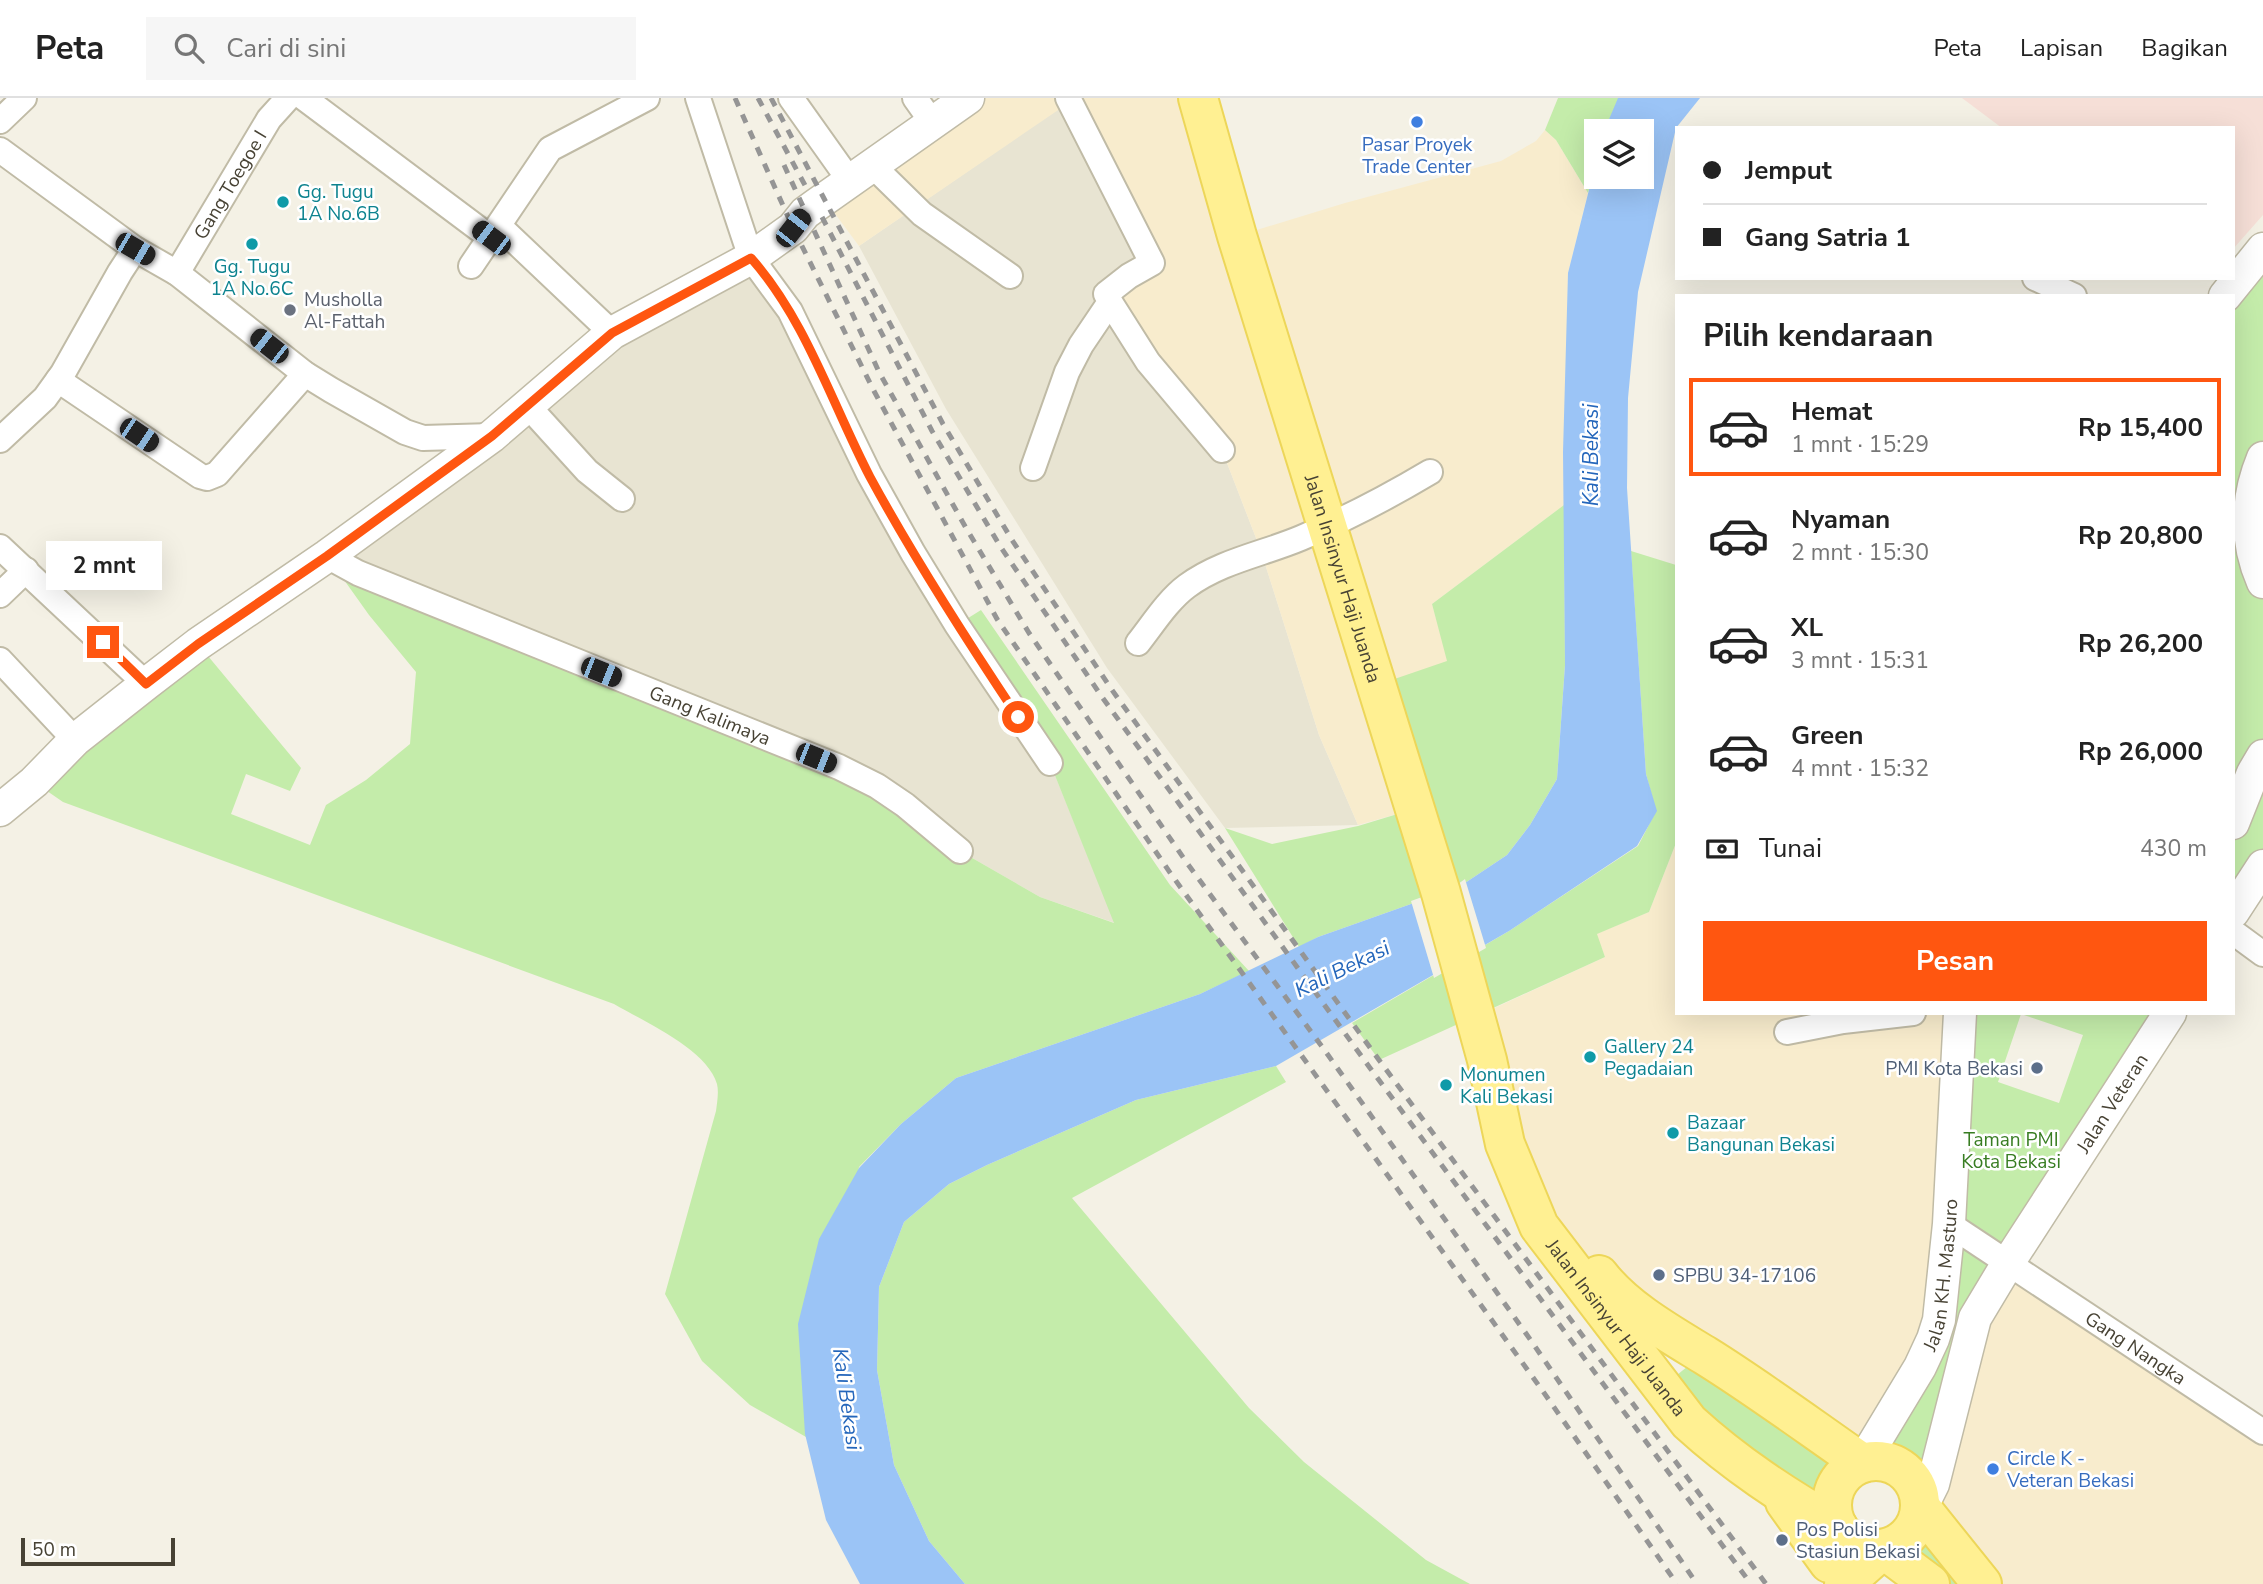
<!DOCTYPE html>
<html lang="id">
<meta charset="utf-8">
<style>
:root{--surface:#fff;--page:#f6f6f6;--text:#222;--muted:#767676;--line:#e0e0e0;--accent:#ff5610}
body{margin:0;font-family:"Nunito Sans",sans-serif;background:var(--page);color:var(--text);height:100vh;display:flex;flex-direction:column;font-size:26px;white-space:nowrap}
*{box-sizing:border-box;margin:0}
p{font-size:23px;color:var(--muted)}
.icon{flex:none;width:38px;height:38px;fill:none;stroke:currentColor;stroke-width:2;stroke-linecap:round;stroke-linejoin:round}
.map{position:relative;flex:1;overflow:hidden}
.drawer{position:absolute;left:1675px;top:196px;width:560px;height:721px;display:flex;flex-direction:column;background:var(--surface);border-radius:0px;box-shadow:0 7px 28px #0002}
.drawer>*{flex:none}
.guide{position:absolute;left:1675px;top:28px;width:560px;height:154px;border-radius:0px;box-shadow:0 7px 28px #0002;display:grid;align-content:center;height:154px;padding:0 28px;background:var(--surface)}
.buttons{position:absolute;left:1584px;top:21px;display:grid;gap:14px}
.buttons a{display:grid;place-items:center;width:70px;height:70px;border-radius:0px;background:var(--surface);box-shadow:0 7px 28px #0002;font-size:35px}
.scale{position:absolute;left:21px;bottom:18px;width:154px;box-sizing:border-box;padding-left:7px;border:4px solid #474234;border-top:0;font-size:19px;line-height:24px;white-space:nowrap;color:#474234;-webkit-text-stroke:5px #fff;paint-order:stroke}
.end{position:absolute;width:32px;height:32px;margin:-16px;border:9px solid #ff5610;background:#fff;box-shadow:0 0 0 4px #fff}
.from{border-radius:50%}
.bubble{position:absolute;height:49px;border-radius:0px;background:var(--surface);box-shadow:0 7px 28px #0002;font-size:23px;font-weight:700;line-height:49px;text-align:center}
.car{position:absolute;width:21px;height:42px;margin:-21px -10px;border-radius:9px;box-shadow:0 0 5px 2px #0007;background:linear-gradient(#222 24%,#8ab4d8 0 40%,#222 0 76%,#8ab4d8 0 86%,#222 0)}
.guide b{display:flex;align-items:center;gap:24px;height:66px;font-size:26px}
.guide b+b{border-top:2px solid var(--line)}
.guide i{width:18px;height:18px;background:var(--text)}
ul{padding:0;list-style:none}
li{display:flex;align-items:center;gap:21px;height:98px;margin:0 14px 10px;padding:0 14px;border:4px solid transparent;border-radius:0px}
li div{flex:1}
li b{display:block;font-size:26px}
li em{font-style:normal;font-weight:700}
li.on{border-color:var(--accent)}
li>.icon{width:63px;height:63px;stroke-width:1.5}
h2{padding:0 28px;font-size:32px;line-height:84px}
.pay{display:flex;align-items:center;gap:18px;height:77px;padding:0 28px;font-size:26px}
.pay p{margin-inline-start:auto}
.button{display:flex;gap:14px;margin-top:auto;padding:14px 28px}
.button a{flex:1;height:80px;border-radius:0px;background:var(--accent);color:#fff;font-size:28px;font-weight:700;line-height:80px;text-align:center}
header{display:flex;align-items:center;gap:42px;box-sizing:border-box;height:98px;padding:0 35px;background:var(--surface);border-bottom:2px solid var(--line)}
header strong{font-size:33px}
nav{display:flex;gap:38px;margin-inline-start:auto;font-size:24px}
.search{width:490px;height:63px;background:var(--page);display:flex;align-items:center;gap:18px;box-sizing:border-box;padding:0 24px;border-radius:0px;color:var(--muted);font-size:26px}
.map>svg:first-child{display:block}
.residential{fill:#e8e4d2}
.commercial{fill:#f8eccd}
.medical{fill:#f6dfd7}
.green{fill:#c4ecaa;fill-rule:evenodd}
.water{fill:#9bc4f6}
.pier{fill:#f4f1e5}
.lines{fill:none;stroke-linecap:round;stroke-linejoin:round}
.minor-casing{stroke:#c0bba6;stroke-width:28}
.tertiary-casing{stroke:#c0bba6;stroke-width:35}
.primary-casing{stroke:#edd659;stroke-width:42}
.minor{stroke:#fff;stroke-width:24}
.tertiary{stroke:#fff;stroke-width:32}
.primary{stroke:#fff092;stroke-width:38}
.rail{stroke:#959595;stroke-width:5;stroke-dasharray:9 9;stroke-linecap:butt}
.route{stroke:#ff5610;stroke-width:9}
.shop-dot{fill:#3f7fe0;stroke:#fff;stroke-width:2.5}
.culture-dot{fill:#0f9aa8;stroke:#fff;stroke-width:2.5}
.worship-dot{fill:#6b7280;stroke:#fff;stroke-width:2.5}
.service-dot{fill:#5c6f8a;stroke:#fff;stroke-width:2.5}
.labels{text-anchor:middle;stroke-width:5;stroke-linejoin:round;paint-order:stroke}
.shop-label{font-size:19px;fill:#366cbe;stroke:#fff}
.street-label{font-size:19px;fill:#474234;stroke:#fff}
.culture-label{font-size:19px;fill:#0d838f;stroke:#fff;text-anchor:start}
.worship-label{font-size:19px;fill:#5b616d;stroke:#fff;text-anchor:start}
.service-label{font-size:19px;fill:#4e5e75;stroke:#fff;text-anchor:start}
.park-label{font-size:19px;fill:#387d22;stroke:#fff}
.water-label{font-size:21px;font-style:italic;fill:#2466bb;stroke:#fff}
</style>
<header>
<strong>Peta</strong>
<div class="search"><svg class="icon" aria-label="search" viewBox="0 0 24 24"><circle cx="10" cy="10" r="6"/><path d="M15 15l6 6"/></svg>Cari di sini</div>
<nav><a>Peta</a><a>Lapisan</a><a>Bagikan</a></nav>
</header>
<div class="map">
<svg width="2263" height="1486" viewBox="0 0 2263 1486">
<rect width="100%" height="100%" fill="#f4f1e5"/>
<!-- residential -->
<g class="residential">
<polygon points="1070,3 1222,352 1261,453 1319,637 1358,727 1225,730 1107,570 946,311 859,148"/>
<polygon points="751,160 840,316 1050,665 1115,825 1040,799 960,753 327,458 528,308"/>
</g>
<!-- commercial -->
<g class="commercial">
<polygon points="968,0 1198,0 1237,138 1345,105 1501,63 1536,43 1545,32 1556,42 1588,95 1568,175 1564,407 1432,506 1448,563 1415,711 1358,727 1319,637 1261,453 1222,352 1110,204 1151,166 1070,4 859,148 824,101"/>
<polygon points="1676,745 1676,915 1960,915 1939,1222 1862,1365 1587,1162 1559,1120 1518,1045 1475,919 1605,859 1596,836 1649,814"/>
<polygon points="2008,1165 2263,1334 2263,1486 1982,1486 1921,1410"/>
</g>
<!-- medical -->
<polygon class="medical" points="1962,0 2263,0 2263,117 2233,151 2233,30 2002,30"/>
<!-- green -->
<g class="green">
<polygon points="1558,0 1619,0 1604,33 1596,33 1596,64 1588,95 1556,42 1545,32"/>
<polygon points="2263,151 2263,768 2233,814 2233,198"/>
<polygon points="1564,407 1565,567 1557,681 1530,727 1507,757 1459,789 1318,839 1299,849 1225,730 1272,746 1358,728 1414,711 1377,587 1447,563 1432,506"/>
<polygon points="1631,453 1676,467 1676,745 1649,814 1597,836 1605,859 1379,962 1352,925 1509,833 1638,748 1656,713 1646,676"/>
<path d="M327,458L839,669L960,753L1040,799L1114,825L1050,665L957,527L981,512L1170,787L1249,873L1200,896L956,980L901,1026L859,1069L806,1339L750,1307L702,1263L665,1196L716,1013C717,1005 719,994 717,986C707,951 643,923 614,906L63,704L34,684L198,546L301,670L290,693L246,676L231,716L310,747L326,707L366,682L410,646L416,574L369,517Z"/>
<path d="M1960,915H2170L2008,1165L1921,1410L1982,1486H1930L1904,1443C1915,1432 1919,1425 1918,1410C1918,1403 1919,1394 1917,1388C1895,1347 1833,1363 1832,1409L1715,1348L1677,1277L1693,1264L1861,1365L1920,1269ZM2021,916L2083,937L2059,1005L1998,984Z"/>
<polygon points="1276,968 1286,984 1072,1100 1249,1310 1304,1364 1426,1462 1470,1486 965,1486 929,1443 894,1367 877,1272 879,1189 904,1124 949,1086 987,1067 1136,1002"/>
</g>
<!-- water -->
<polygon class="water" points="1618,0 1700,0 1676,30 1638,194 1628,300 1627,390 1646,676 1657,713 1637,748 1509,833 1276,968 1136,1002 987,1067 949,1086 904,1124 879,1189 877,1272 894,1367 929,1443 965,1486 860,1486 826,1422 805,1336 798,1226 819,1141 859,1070 901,1026 956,980 1200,896 1318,839 1459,789 1507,757 1530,727 1557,681 1565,567 1563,354 1568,175 1596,64 1596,79 1642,79 1642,33 1604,33"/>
<!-- pier -->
<polygon class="pier" points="1465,781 1486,850 1434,880 1411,803 1458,786"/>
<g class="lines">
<defs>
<g id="minor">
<polyline points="304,0 491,140"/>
<polyline points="698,0 751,160 790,213 869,376 913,455 957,527 1050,665"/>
<polyline points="791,0 850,83"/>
<polyline points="915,0 932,24"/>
<polyline points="0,23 24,0"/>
<polyline points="0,52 135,151 177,175 305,276 331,292 405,334 423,340 492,338"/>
<polyline points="873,68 922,116 1010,178"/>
<polyline points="499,128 612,235"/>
<polyline points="471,168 550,51 647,0"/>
<path id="s1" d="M177,175L269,21L288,0"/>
<polyline points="2035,180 2074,198"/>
<polyline points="1110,204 1148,264 1222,352"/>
<polyline points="58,282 200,378 207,380 217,376 305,276"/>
<polyline points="528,308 587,373 622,401"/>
<polyline points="0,342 45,300 63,275 120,174 135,151"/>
<polyline points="1033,370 1067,274 1081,247 1110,204 1106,196 1129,178 1152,165 1068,0"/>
<polyline points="0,449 146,586"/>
<path id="s2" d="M327,458L358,475L839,669L877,688L905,707L960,753"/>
<polyline points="0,497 26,472"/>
<path d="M1138,545C1153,526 1168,502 1187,488C1221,463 1263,456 1301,440C1346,421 1388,399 1430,374"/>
<polyline points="0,562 75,642"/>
<polyline points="2233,834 2263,856"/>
<polyline points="1787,934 1843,923 1913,915"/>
<path id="s3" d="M1949,1126L2263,1334"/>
</g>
<g id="tertiary">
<polyline points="2225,198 2263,151"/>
<path d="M2263,360C2246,401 2245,443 2263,484"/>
<polyline points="0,712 34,684 75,642 146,586 198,546 327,458 492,338 612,235 751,160 793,130 805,115 816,107 968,0"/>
<polyline points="2233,725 2253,675 2263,658"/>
<polyline points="2233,814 2263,768"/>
<path id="s4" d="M1862,1365L1920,1269L1933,1241L1939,1222L1949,1126L1960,915"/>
<path id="s5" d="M1921,1410L1933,1386L1975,1220L2008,1165L2170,915"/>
</g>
<g id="primary">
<path id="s6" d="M1198,0L1237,138L1441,795L1487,962L1505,1046L1539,1128L1689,1324C1735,1366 1784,1398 1838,1429"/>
<path d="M1599,1177C1625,1211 1670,1236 1706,1258C1759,1291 1810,1329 1862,1365"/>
<circle cx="1876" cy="1407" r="44"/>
<polyline points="1785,1404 1829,1465"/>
<polyline points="1921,1410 1982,1486"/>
<polyline points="1844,1486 1883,1451 1930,1486"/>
</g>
</defs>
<!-- minor casing -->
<use href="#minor" class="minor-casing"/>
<!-- tertiary casing -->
<use href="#tertiary" class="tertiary-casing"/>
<!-- primary casing -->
<use href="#primary" class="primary-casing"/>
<!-- minor -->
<use href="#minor" class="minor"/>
<!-- tertiary -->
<use href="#tertiary" class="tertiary"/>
<!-- primary -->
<use href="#primary" class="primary"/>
<!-- rail -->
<g class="rail">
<polyline points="735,0 793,130 874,293 997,521 1171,776 1542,1292 1677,1486"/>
<polyline points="758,0 807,91"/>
<polyline points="771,0 943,326 1012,442 1112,592 1379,962 1766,1486"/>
<polyline points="784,67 879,274 966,430 1029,535 1187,765 1323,950 1532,1244 1697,1486"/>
<polyline points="822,119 932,333 1000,448 1102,599 1370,970 1751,1486"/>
</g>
</g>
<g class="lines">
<!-- route -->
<path class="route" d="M103,544L146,586L198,546L327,458L492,338L612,235L751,160C806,222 832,306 870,379C915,462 966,541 1018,619"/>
</g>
<!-- markers -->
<g class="shop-dot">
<circle cx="1417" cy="24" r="7"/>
<circle cx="1993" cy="1371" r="7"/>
</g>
<g class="culture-dot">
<circle cx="283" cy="104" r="7"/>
<circle cx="252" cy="146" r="7"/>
<circle cx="1590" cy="959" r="7"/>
<circle cx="1446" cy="987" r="7"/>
<circle cx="1673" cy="1035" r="7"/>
</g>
<circle class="worship-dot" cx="290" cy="212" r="7"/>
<g class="service-dot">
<circle cx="2037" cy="970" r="7"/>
<circle cx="1659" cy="1177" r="7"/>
<circle cx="1782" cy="1442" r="7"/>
</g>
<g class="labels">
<!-- shop labels -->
<g class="shop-label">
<text x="1417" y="53">Pasar Proyek<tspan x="1417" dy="22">Trade Center</tspan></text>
<text x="2007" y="1367" text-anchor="start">Circle K -<tspan x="2007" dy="22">Veteran Bekasi</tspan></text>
</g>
<!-- street labels -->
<g class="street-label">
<text dy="7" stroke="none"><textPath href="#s1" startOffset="103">Gang Toegoe I</textPath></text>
<text dy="7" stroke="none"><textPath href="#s6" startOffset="502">Jalan Insinyur Haji Juanda</textPath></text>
<text dy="7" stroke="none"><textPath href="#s2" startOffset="415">Gang Kalimaya</textPath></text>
<text dy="7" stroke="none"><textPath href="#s5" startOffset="453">Jalan Veteran</textPath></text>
<text dy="7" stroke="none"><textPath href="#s4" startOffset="208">Jalan KH. Masturo</textPath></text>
<text dy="7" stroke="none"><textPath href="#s6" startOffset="1307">Jalan Insinyur Haji Juanda</textPath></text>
<text dy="7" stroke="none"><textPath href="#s3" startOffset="224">Gang Nangka</textPath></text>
</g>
<!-- culture labels -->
<g class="culture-label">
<text x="297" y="100">Gg. Tugu<tspan x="297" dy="22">1A No.6B</tspan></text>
<text x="252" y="175" text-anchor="middle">Gg. Tugu<tspan x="252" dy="22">1A No.6C</tspan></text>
<text x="1604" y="955">Gallery 24<tspan x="1604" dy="22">Pegadaian</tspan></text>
<text x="1460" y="983">Monumen<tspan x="1460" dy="22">Kali Bekasi</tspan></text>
<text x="1687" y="1031">Bazaar<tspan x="1687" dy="22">Bangunan Bekasi</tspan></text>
</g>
<!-- worship labels -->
<g class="worship-label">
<text x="304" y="208">Musholla<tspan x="304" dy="22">Al-Fattah</tspan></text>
</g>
<!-- service labels -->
<g class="service-label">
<text x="2023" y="977" text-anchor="end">PMI Kota Bekasi</text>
<text x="1673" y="1184">SPBU 34-17106</text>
<text x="1796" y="1438">Pos Polisi<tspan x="1796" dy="22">Stasiun Bekasi</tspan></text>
</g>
<!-- park labels -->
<g class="park-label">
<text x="2011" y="1048">Taman PMI<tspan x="2011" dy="22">Kota Bekasi</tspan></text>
</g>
<!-- water labels -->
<g class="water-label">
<text transform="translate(1591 357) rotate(-90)" y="7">Kali Bekasi</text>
<text transform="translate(1342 871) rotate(-26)" y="7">Kali Bekasi</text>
<text transform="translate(847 1301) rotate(82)" y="7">Kali Bekasi</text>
</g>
</g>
</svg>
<div class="buttons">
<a><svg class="icon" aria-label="layers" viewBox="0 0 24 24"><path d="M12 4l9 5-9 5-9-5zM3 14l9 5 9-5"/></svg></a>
</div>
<div class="scale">50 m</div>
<i class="end from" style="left:1018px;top:619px"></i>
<i class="end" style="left:103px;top:544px"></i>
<div class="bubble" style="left:46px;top:443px;width:116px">2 mnt</div>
<i class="car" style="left:793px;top:130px;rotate:38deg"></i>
<i class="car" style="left:491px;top:140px;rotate:307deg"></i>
<i class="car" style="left:135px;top:151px;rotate:120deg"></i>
<i class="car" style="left:269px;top:248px;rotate:308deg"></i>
<i class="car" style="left:139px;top:337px;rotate:124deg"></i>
<i class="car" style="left:601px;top:574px;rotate:112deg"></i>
<i class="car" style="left:816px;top:660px;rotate:112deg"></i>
<div class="guide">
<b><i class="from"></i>Jemput</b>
<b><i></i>Gang Satria 1</b>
</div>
<section class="drawer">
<h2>Pilih kendaraan</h2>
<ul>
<li class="on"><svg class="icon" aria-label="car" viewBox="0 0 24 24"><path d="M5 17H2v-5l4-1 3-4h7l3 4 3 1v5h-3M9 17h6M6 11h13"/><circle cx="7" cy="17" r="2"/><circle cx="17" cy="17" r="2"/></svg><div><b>Hemat</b><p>1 mnt · 15:29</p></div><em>Rp 15,400</em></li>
<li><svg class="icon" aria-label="car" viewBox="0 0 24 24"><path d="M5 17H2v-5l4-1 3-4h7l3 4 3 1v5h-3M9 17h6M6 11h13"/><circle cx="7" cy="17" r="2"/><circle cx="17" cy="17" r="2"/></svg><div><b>Nyaman</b><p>2 mnt · 15:30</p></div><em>Rp 20,800</em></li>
<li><svg class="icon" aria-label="car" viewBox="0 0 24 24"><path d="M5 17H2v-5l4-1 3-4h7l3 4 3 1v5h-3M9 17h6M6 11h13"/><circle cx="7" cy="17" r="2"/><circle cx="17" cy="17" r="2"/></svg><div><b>XL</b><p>3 mnt · 15:31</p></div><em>Rp 26,200</em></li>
<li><svg class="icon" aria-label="car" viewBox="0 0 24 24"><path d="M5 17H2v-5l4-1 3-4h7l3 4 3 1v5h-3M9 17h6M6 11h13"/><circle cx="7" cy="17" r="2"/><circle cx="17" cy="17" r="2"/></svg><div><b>Green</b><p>4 mnt · 15:32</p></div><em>Rp 26,000</em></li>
</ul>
<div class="pay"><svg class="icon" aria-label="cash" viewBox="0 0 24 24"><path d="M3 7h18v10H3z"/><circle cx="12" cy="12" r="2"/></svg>Tunai<p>430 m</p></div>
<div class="button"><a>Pesan</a></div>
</section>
</div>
